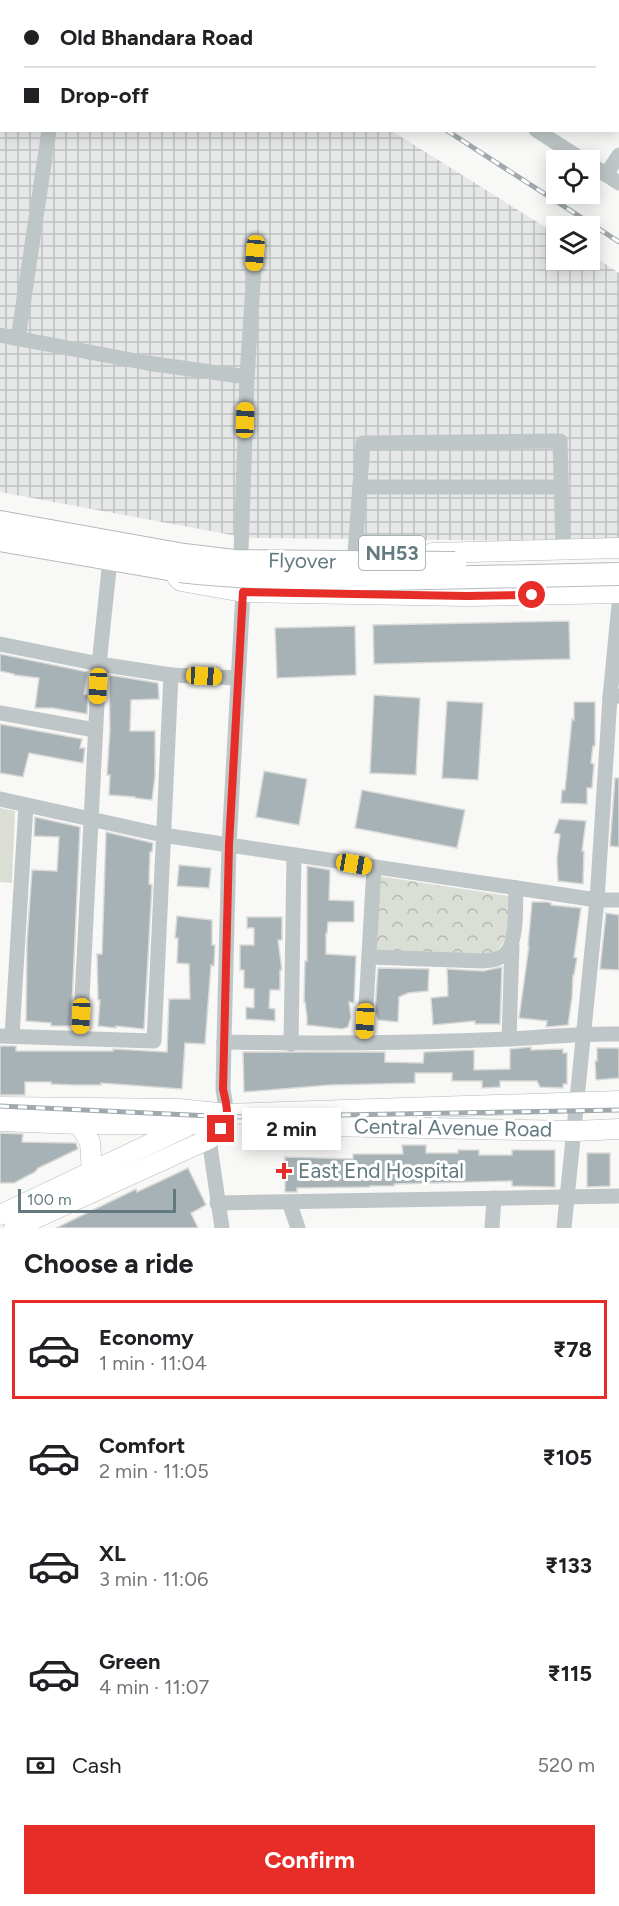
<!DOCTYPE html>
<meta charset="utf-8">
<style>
:root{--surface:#fff;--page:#f6f6f6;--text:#202124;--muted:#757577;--line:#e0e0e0;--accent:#e72d27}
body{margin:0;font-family:Figtree,sans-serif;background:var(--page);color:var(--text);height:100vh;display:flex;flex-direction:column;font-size:22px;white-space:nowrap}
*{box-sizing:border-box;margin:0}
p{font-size:20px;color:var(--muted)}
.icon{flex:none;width:33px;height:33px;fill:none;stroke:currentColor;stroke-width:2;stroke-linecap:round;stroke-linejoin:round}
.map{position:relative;height:1228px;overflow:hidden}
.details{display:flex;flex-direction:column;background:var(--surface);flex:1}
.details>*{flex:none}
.top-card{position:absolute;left:0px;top:0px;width:620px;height:132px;box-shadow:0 3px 15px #0003;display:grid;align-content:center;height:132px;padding:0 24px;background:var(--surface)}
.tools{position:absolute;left:546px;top:150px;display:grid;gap:12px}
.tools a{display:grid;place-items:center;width:54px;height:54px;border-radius:0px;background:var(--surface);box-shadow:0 3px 15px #0003;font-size:30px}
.scale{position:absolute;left:18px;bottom:15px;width:158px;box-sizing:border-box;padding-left:6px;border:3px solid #637a81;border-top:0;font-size:16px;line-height:21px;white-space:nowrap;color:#637a81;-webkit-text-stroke:4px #fff;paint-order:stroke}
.end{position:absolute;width:27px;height:27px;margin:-14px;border:8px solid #e72d27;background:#fff;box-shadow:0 0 0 3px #fff}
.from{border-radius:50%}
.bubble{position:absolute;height:42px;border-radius:0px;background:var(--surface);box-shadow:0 3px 15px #0003;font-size:20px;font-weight:700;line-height:42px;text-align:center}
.car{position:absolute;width:18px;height:36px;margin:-18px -9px;border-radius:8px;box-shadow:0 0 4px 2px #0007;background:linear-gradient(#f5c518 24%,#345 0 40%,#f5c518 0 76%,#345 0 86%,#f5c518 0)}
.top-card b{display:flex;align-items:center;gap:21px;height:57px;font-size:22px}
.top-card b+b{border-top:2px solid var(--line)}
.top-card i{width:15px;height:15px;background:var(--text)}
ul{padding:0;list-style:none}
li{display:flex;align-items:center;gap:18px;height:99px;margin:0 12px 9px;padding:0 12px;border:3px solid transparent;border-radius:0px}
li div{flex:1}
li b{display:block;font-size:22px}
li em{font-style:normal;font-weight:700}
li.active{border-color:var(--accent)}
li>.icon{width:54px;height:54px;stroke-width:1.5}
h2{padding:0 24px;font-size:27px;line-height:72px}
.pay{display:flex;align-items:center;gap:15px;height:66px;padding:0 24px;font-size:22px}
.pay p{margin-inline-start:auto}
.action{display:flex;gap:12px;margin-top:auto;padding:12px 24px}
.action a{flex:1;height:69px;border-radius:0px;background:var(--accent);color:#fff;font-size:24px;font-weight:700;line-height:69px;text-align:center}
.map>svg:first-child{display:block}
.industrial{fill:url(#industrial-grid)}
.grass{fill:#daded5}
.forest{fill:url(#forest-crowns)}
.building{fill:#a6b2b5;stroke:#dadad8;stroke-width:1.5}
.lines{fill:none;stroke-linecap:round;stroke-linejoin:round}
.major-casing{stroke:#b3babc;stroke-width:21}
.highway-casing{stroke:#b5babc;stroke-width:24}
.minor{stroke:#bfc6c8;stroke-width:15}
.major{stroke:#fff;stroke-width:20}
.highway{stroke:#fff;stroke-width:22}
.rail-casing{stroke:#a0aaae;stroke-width:5}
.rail{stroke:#fff;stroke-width:3;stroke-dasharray:9;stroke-linecap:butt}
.highway-bridge-casing{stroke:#b5babc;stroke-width:24;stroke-linecap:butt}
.highway-bridge{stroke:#fff;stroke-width:22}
.route{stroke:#e72d27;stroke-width:8}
.poi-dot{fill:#e72d27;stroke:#fff;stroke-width:2}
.labels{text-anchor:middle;stroke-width:6;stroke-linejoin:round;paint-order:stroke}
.shield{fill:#fff;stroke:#92a2a7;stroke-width:1.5}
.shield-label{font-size:20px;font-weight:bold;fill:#637a81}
.street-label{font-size:21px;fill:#637a81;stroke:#fff}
.poi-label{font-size:21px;fill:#637a81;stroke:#fff;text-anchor:start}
</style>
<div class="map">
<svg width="619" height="1228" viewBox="0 0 619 1228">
<defs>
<pattern id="industrial-grid" width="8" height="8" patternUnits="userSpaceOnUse" patternTransform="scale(1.5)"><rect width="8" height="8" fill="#e6e8e7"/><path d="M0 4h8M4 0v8" fill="none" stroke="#bec1c1"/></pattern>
<pattern id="forest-crowns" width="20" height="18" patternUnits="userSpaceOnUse" patternTransform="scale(1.5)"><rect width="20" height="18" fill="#daded5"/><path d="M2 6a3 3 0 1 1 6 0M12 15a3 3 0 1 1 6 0" fill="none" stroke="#b4b9b2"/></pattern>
</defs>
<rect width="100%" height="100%" fill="#f8f8f6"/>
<!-- industrial -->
<polygon class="industrial" points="0,0 185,1 2,2 2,130 392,131 556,234 556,260 590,260 590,254 619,273 619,542 248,538 0,492"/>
<!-- grass -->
<polygon class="grass" points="0,808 15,811 12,883 0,882"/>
<!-- forest -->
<path class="forest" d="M378,876L509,896C509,917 512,944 490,955L375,951Z"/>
<!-- building -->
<g class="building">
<polygon points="569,621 570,659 374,664 373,625"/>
<polygon points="355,626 356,675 277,678 275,628"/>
<polygon points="0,654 88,672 84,694 88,695 87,714 53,708 35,708 39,678 14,675 14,674 0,671"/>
<polygon points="109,675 158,683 159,699 131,700 130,731 155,731 155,776 152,800 135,798 135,797 109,795 110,775 107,775 110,729"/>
<polygon points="374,695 420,698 416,775 370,773"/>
<polygon points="447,701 483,703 478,780 442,778"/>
<polygon points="574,702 595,702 595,746 593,746 591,763 594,764 592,788 587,788 587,804 561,803 562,790 565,790 572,719 574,720"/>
<polygon points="0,724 82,739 80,748 85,748 83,763 29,753 23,777 0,773"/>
<polygon points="264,771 307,779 299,825 256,817"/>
<polygon points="615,778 619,778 619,847 610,846"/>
<polygon points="362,790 465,810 457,848 355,828"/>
<polygon points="35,817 80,827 71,1026 51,1026 51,1023 26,1021 27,942 32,870 57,871 59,837 34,836"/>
<polygon points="559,819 586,821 582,851 584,851 583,884 558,881 557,859 560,834 554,833"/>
<polygon points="106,832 153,843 152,852 150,852 149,884 152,885 144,1029 116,1026 116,1028 98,1026 100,1000 98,1000 97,954 102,954"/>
<polygon points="179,865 211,868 209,888 177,886"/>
<polygon points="307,866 330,870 329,900 354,901 354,922 328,922 327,933 326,933 326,954 356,956 354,1003 349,1002 351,1017 348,1027 342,1029 307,1025 307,1017 305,1002 304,1002 305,961 307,961"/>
<polygon points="532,902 547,902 551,903 551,905 581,908 574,957 577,958 574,975 573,975 572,997 568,1025 546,1027 547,1021 519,1018 529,946 528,946"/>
<polygon points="606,913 619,915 619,970 600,969"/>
<polygon points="177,916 212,920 212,945 215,945 214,966 211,965 205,1044 185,1043 182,1089 101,1083 101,1085 74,1085 51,1084 51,1082 25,1082 25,1095 0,1095 0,1046 16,1046 16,1051 113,1051 113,1049 167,1052 169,999 190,999 189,964 177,963 178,938 175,938"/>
<polygon points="247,917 282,917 282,940 278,940 282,970 280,970 280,990 270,990 269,1008 275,1009 275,1021 246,1019 246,1007 254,1008 254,989 244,988 244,970 240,970 240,945 254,945 254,928 247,928"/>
<polygon points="502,967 500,1024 475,1024 475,1021 433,1025 431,998 448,996 447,969 483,971"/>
<polygon points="378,968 429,969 428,991 408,993 399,997 398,1022 378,1020 375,1012"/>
<polygon points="531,1047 531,1050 563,1049 563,1053 567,1053 567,1084 563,1084 563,1088 540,1087 537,1081 500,1081 500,1087 482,1088 482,1081 452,1081 452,1073 415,1073 415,1083 330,1085 244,1092 243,1052 385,1052 385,1062 423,1063 424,1052 474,1050 474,1070 510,1069 510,1049"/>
<polygon points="597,1048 619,1048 619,1078 596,1080 595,1061 597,1061"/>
<polygon points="0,1133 23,1134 22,1142 76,1143 78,1149 38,1168 35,1172 14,1183 0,1183"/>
<polygon points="402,1145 426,1145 426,1153 458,1153 458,1150 479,1150 479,1155 512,1155 512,1150 555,1150 555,1187 512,1186 512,1181 394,1184 394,1186 370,1186 370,1187 297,1188 297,1192 285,1192 285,1157 353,1159 353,1154 403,1154"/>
<polygon points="587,1153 610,1153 610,1186 587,1187"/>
<polygon points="188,1168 206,1205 191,1213 198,1228 56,1228 136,1189 137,1192"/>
</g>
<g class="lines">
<defs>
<g id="major">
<polyline points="432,553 619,548"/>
<polyline points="177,577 181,581 243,592 467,596 619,593"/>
<polyline points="0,1107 179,1109 227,1114 619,1101"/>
<polyline points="0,1121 79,1124 213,1124"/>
<polyline points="79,1124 90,1142 92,1171"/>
<polyline points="276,1125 575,1131 619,1129"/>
<polyline points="0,1215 188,1126"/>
<polyline points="14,1228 209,1139 225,1124 227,1117"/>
</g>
<g id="highway">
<polyline points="0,522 184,555"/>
<polyline points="0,540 180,571"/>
</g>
</defs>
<!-- major casing -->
<use href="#major" class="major-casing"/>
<!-- highway casing -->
<use href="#highway" class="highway-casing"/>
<!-- minor -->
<g class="minor">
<polyline points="328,0 330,2"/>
<polyline points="67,2 68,0"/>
<polyline points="355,2 356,0"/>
<polyline points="394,2 395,0"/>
<polyline points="437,2 438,0"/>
<polyline points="473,2 474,0"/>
<polyline points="513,2 514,0"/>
<polyline points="552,2 552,0"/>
<polyline points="595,2 595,0"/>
<polyline points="618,32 619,31"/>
<polyline points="0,50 2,51"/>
<polyline points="536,130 583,160"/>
<polyline points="590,164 619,183"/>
<polyline points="606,175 619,155"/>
<polyline points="0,335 147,363 247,377 241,551 243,592 229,845 597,900 564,1228"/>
<polyline points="18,339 49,130"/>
<polyline points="247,377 255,253"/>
<polyline points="361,487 561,487"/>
<polyline points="355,553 363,443 560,441 563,550"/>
<polyline points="619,605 610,697 619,696"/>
<polyline points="0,644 99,664 110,560"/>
<polyline points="171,675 238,678"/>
<polyline points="610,697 597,900 619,900"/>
<polyline points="0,713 95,730"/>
<path d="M0,799L163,835L229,845L224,1042C319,1044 414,1043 509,1039C546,1037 582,1033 619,1034"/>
<path d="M369,957L483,961C491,960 499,960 505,954C518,943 515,905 516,888"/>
<polyline points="0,1036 154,1041 171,675 99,664 80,1038"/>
<polyline points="12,1036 26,805"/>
<polyline points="509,1039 512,945"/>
<polyline points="224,1042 223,1089 227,1114"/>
<polyline points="364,1042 374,867"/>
<polyline points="291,1044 294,855"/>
<polyline points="209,1139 222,1228"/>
<polyline points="289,1202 298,1228"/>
<polyline points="217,1203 619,1196"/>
<polyline points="492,1228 494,1198"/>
</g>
<!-- major -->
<use href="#major" class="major"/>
<!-- highway -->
<use href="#highway" class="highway"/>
<defs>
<g id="rail">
<polyline points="243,0 245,2"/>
<polyline points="446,130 619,242"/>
<polyline points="0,1106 232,1117 619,1110"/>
</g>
</defs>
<!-- rail casing -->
<use href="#rail" class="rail-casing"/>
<!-- rail -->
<use href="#rail" class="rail"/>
<defs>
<g id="highway-bridge">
<polyline points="184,555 234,561 455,563"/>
<path d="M180,571C249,579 317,579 386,579C463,578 541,576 619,574"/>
</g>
</defs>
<!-- highway-bridge casing -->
<use href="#highway-bridge" class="highway-bridge-casing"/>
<!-- highway-bridge -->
<use href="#highway-bridge" class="highway-bridge"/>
</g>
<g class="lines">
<!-- route -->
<path class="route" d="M221,1129C231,1117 226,1103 223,1089L229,845L243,592L467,596L532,595"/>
</g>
<!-- markers -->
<path class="poi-dot" d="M281 1162h6v6h6v6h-6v6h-6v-6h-6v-6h6z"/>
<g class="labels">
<!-- shield labels -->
<rect class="shield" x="359" y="536" width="66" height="34" rx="4.5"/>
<g class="shield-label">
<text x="392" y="560">NH53</text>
</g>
<!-- street labels -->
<g class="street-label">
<text transform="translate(302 561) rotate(1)" y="7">Flyover</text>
<text transform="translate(453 1128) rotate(1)" y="7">Central Avenue Road</text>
</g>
<!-- poi labels -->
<g class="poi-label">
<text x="298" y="1178">East End Hospital</text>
</g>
</g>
</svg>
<div class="tools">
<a><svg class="icon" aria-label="locate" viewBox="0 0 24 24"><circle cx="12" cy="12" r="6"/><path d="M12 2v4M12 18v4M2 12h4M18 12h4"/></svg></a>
<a><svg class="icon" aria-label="layers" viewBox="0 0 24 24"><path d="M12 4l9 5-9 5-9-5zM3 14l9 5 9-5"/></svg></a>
</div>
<div class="scale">100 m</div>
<i class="end from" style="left:532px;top:595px"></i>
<i class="end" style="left:221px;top:1129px"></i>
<div class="bubble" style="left:242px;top:1108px;width:99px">2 min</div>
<i class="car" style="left:255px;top:253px;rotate:185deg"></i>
<i class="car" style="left:245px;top:420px;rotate:2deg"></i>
<i class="car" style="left:204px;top:676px;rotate:93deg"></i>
<i class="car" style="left:98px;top:686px;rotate:183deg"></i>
<i class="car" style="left:354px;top:864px;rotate:99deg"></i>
<i class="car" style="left:81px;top:1016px;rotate:183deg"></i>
<i class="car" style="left:365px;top:1021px;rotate:183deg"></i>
<div class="top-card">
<b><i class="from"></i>Old Bhandara Road</b>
<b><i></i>Drop-off</b>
</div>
</div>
<section class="details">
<h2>Choose a ride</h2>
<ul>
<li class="active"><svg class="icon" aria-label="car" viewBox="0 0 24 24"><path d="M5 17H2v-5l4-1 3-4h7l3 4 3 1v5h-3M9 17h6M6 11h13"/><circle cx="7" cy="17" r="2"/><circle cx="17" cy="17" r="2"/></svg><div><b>Economy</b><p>1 min · 11:04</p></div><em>₹78</em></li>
<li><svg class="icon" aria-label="car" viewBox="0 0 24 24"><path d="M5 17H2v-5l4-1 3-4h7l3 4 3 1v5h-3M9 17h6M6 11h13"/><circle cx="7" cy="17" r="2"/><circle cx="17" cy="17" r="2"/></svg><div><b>Comfort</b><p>2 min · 11:05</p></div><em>₹105</em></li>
<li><svg class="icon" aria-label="car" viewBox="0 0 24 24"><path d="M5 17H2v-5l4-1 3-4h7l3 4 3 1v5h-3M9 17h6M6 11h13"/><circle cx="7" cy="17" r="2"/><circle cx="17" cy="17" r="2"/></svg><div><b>XL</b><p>3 min · 11:06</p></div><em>₹133</em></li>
<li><svg class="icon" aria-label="car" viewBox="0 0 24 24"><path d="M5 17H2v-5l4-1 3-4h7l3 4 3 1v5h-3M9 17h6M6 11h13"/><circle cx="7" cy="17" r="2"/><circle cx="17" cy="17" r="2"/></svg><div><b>Green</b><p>4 min · 11:07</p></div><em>₹115</em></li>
</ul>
<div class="pay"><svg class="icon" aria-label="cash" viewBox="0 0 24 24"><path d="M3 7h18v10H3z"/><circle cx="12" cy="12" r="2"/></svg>Cash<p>520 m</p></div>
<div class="action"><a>Confirm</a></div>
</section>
